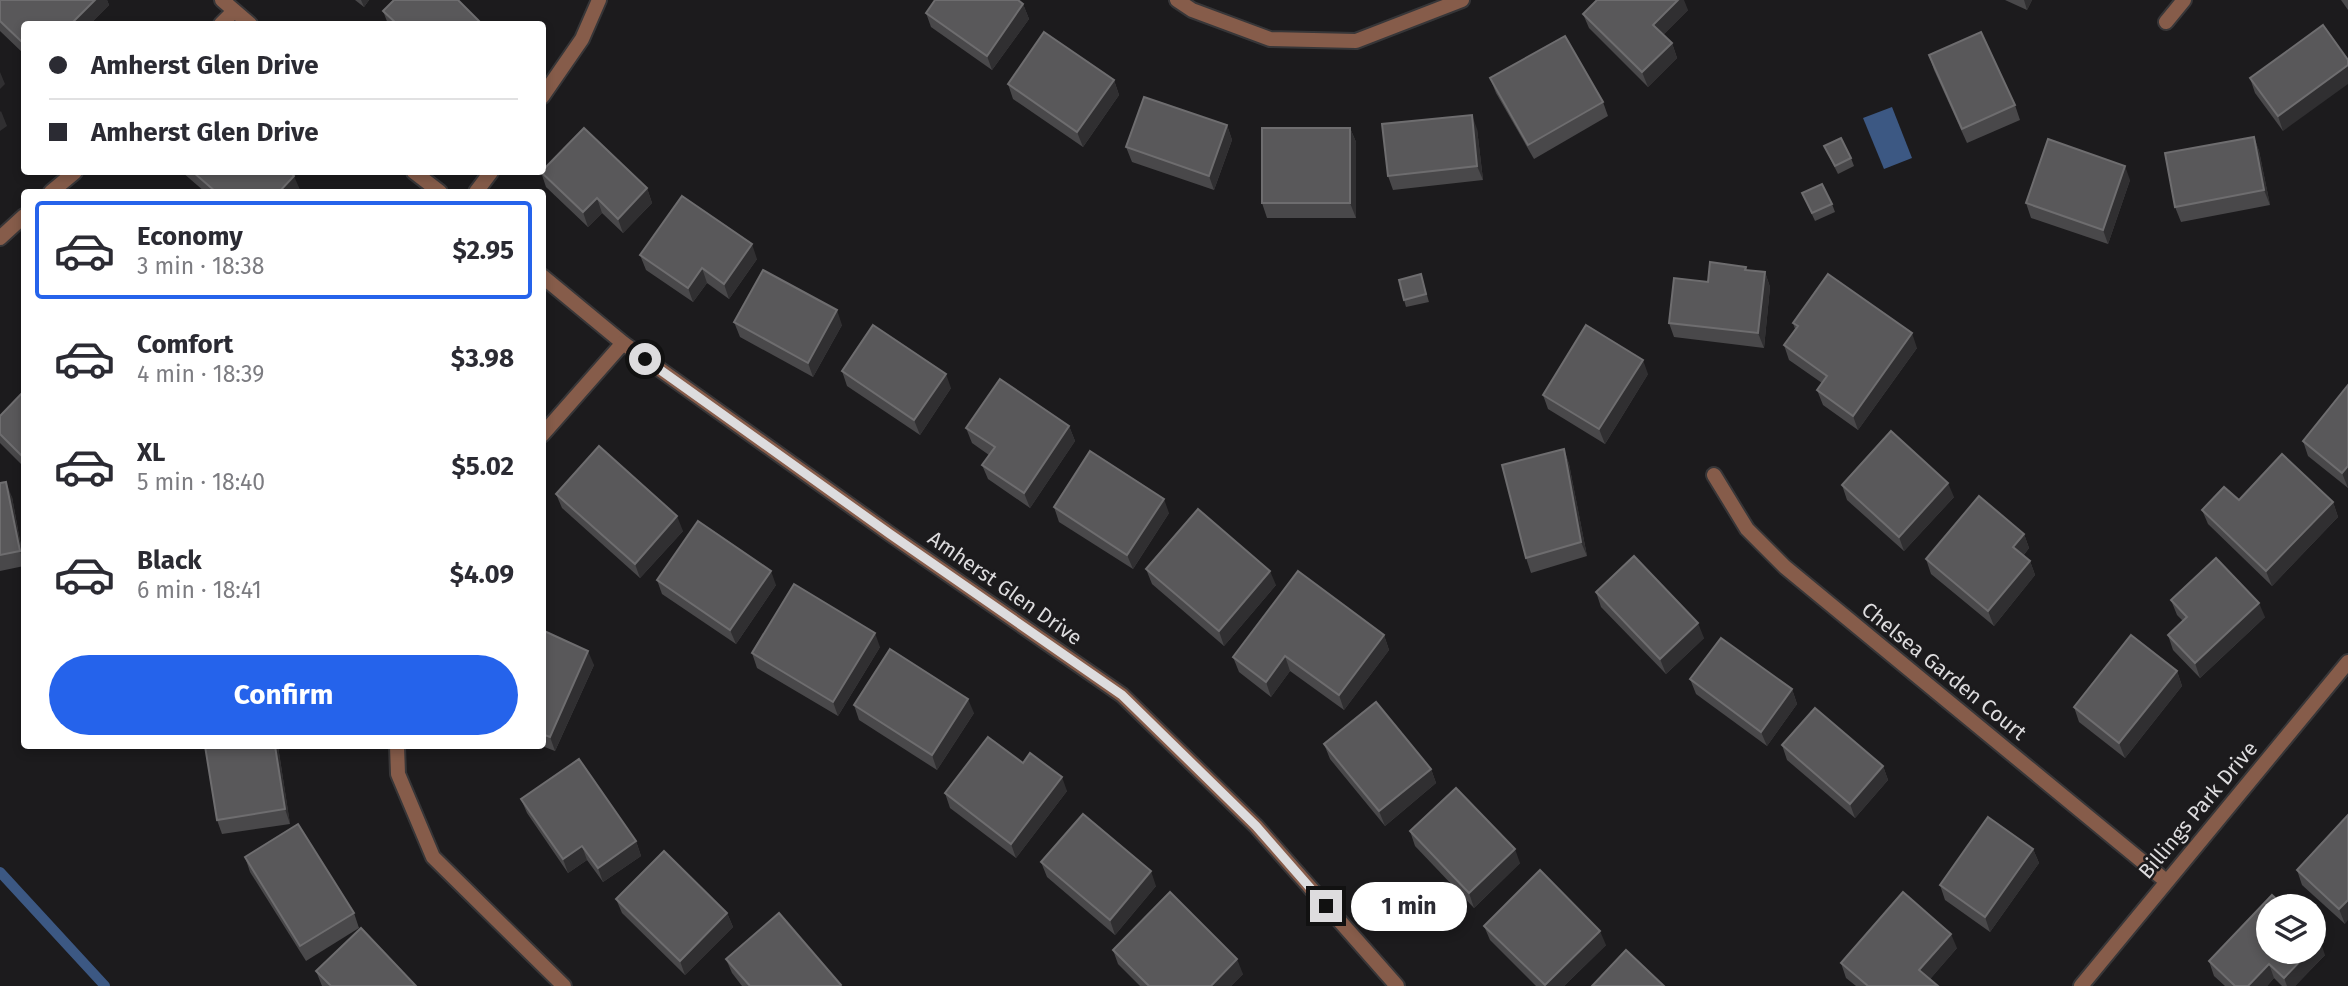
<!DOCTYPE html>
<meta charset="utf-8">
<style>
:root{--surface:#fff;--page:#f2f2f3;--text:#2b2b33;--muted:#7c7c81;--line:#e1e1e2;--accent:#2563eb}
body{margin:0;font-family:"Fira Sans",sans-serif;background:var(--page);color:var(--text);height:100vh;display:flex;flex-direction:column;font-size:26px;white-space:nowrap}
*{box-sizing:border-box;margin:0}
p{font-size:23px;color:var(--muted)}
.icon{flex:none;width:38px;height:38px;fill:none;stroke:currentColor;stroke-width:2;stroke-linecap:round;stroke-linejoin:round}
.map{position:relative;flex:1;overflow:hidden}
.details{position:absolute;left:21px;top:189px;width:525px;height:560px;display:flex;flex-direction:column;background:var(--surface);border-radius:7px;box-shadow:0 4px 10px #0003}
.details>*{flex:none}
.hud{position:absolute;left:21px;top:21px;width:525px;height:154px;border-radius:7px;box-shadow:0 4px 10px #0003;display:grid;align-content:center;height:154px;padding:0 28px;background:var(--surface)}
.tools{position:absolute;left:2256px;top:894px;display:grid;gap:14px}
.tools a{display:grid;place-items:center;width:70px;height:70px;border-radius:50%;background:var(--surface);box-shadow:0 4px 10px #0003;font-size:35px}
.end{position:absolute;width:32px;height:32px;margin:-16px;border:9px solid #dddcde;background:#111;box-shadow:0 0 0 4px #111}
.from{border-radius:50%}
.bubble{position:absolute;height:49px;border-radius:24px;background:var(--surface);box-shadow:0 4px 10px #0003;font-size:23px;font-weight:700;line-height:49px;text-align:center}
.hud b{display:flex;align-items:center;gap:24px;height:66px;font-size:26px}
.hud b+b{border-top:2px solid var(--line)}
.hud i{width:18px;height:18px;background:var(--text)}
ul{padding:12px 0 0;list-style:none}
li{display:flex;align-items:center;gap:21px;height:98px;margin:0 14px 10px;padding:0 14px;border:4px solid transparent;border-radius:7px}
li div{flex:1}
li b{display:block;font-size:26px}
li em{font-style:normal;font-weight:700}
li.current{border-color:var(--accent)}
li>.icon{width:63px;height:63px;stroke-width:1.5}
.action{display:flex;gap:14px;margin-top:auto;padding:14px 28px}
.action a{flex:1;height:80px;border-radius:42px;background:var(--accent);color:#fff;font-size:28px;font-weight:700;line-height:80px;text-align:center}
.map>svg:first-child{display:block}
.water{fill:#3c5883}
.lines{fill:none;stroke-linecap:round;stroke-linejoin:round}
.stream{stroke:#3c5883;stroke-width:10}
.street-casing{stroke:#373638;stroke-width:18}
.street{stroke:#865c4a;stroke-width:14}
.wall{fill:#49484a}
.shaded-wall{fill:#302f31}
.building{fill:#59585a;stroke:#6e6d6f;stroke-width:2}
.route{stroke:#dddcde;stroke-width:9}
.labels{text-anchor:middle;stroke-width:5;stroke-linejoin:round;paint-order:stroke}
.street-label{font-size:21px;fill:#dddcde;stroke:#1c1b1d}
</style>
<div class="map">
<svg width="2348" height="986" viewBox="0 0 2348 986">
<rect width="100%" height="100%" fill="#1c1b1d"/>
<!-- water -->
<polygon class="water" points="1892,107 1912,158 1884,169 1863,118"/>
<g class="lines">
<!-- stream -->
<polyline class="stream" points="0,872 105,986"/>
<defs>
<g id="street">
<polyline points="222,0 250,24"/>
<polyline points="1177,0 1192,10 1270,39 1356,41 1462,0"/>
<polyline points="2166,22 2184,0"/>
<polyline points="221,24 234,11"/>
<polyline points="542,97 582,39 599,0"/>
<polyline points="414,172 440,192"/>
<polyline points="51,192 75,172"/>
<polyline points="476,192 491,172"/>
<polyline points="0,238 24,216"/>
<polyline points="542,276 623,343 890,534 1122,695 1256,826 1397,986"/>
<polyline points="542,435 623,343"/>
<polyline points="1714,475 1747,529 1785,567 2166,881"/>
<polyline points="397,746 398,774 433,857 564,986"/>
<polyline points="2081,986 2348,662"/>
</g>
</defs>
<!-- street casing -->
<use href="#street" class="street-casing"/>
<!-- street -->
<use href="#street" class="street"/>
</g>
<!-- wall -->
<g class="wall">
<polygon points="0,0 107,0 109,5 90,24 24,24 24,54 0,31"/>
<polygon points="355,0 369,0 364,7"/>
<polygon points="2005,0 2032,0 2027,10"/>
<polygon points="2341,0 2348,0 2348,10"/>
<polygon points="1023,4 1029,19 992,70 931,27 926,13"/>
<polygon points="1688,10 1663,35 1672,43 1677,58 1648,87 1589,28 1583,14"/>
<polygon points="383,11 482,24 388,24"/>
<polygon points="2323,25 2283,131 2255,93 2250,78"/>
<polygon points="1929,55 2015,105 2020,120 1967,143 1934,70"/>
<polygon points="1490,78 1603,102 1608,116 1534,159 1496,93"/>
<polygon points="1114,80 1119,95 1083,147 1013,99 1008,84"/>
<polygon points="1227,125 1232,140 1214,190 1132,162 1126,147"/>
<polygon points="1350,128 1356,142 1356,218 1267,218 1262,203"/>
<polygon points="1477,129 1483,180 1393,190 1388,176"/>
<polygon points="2254,137 2259,151 2270,205 2181,222 2175,207"/>
<polygon points="1824,146 1851,158 1854,166 1838,174"/>
<polygon points="182,172 290,172 300,190 298,192 205,192"/>
<polygon points="541,172 647,188 652,203 623,233 602,213 588,227 546,187"/>
<polygon points="2130,180 2108,244 2031,218 2026,203"/>
<polygon points="1802,193 1832,204 1835,212 1815,221"/>
<polygon points="640,255 757,259 729,299 707,283 693,302 646,270"/>
<polygon points="1746,267 1747,270 1765,272 1770,287 1764,348 1674,337 1669,323 1708,282"/>
<polygon points="1421,274 1429,302 1406,307 1404,300"/>
<polygon points="734,322 842,325 813,377 740,337"/>
<polygon points="1793,323 1917,348 1858,430 1823,405 1817,390 1822,383 1789,360 1784,345 1795,329"/>
<polygon points="842,371 951,388 920,435 847,386"/>
<polygon points="1648,374 1605,444 1548,409 1543,395"/>
<polygon points="2348,385 2348,488 2308,456 2303,441"/>
<polygon points="24,391 24,467 0,443 0,416"/>
<polygon points="1069,426 1075,441 1030,508 988,479 982,465 989,455 972,443 966,428"/>
<polygon points="1564,449 1569,464 1587,556 1531,573 1526,558"/>
<polygon points="0,483 12,497 24,562 24,566 0,571"/>
<polygon points="1842,485 1954,497 1904,551 1847,500"/>
<polygon points="556,494 683,531 640,578 562,508"/>
<polygon points="2239,500 2333,502 2338,517 2272,586 2208,524 2202,510"/>
<polygon points="1054,507 1169,513 1133,569 1059,522"/>
<polygon points="2024,534 2029,548 2023,556 2030,561 2035,575 1994,626 1931,574 1926,559"/>
<polygon points="1146,569 1276,585 1224,646 1152,584"/>
<polygon points="657,580 776,585 736,644 662,594"/>
<polygon points="1596,592 1704,638 1666,674 1601,607"/>
<polygon points="2171,600 2265,617 2200,678 2173,650 2168,635 2183,621 2177,615"/>
<polygon points="542,630 594,665 555,751 542,746"/>
<polygon points="1384,635 1389,650 1344,710 1290,671 1271,697 1239,672 1233,657"/>
<polygon points="880,647 838,716 757,668 752,653"/>
<polygon points="2177,671 2182,686 2125,758 2079,722 2074,707"/>
<polygon points="1690,679 1792,689 1797,704 1767,746 1696,694"/>
<polygon points="854,705 974,713 937,770 859,720"/>
<polygon points="1324,744 1431,769 1436,783 1385,826 1330,759"/>
<polygon points="1782,745 1883,766 1888,780 1855,818 1787,760"/>
<polygon points="205,746 278,746 290,824 222,834 217,820"/>
<polygon points="1023,763 1067,791 1016,858 950,808 945,793"/>
<polygon points="521,799 636,841 641,856 603,882 587,860 568,873 527,813"/>
<polygon points="2348,815 2345,924 2302,885 2297,870"/>
<polygon points="1410,831 1520,863 1474,908 1415,846"/>
<polygon points="2033,849 2039,863 1990,932 1945,900 1940,885"/>
<polygon points="245,857 354,913 359,928 306,961 250,872"/>
<polygon points="1041,862 1156,886 1115,935 1047,877"/>
<polygon points="616,899 727,913 733,927 685,975 622,913"/>
<polygon points="779,913 841,986 742,986 732,973 726,959"/>
<polygon points="1484,926 1606,945 1564,986 1536,986 1490,940"/>
<polygon points="1957,948 1930,979 1938,986 1856,986 1846,978 1841,963"/>
<polygon points="1113,950 1243,974 1231,986 1140,986 1118,964"/>
<polygon points="2325,955 2295,986 2282,986 2274,978 2267,986 2225,986 2214,976 2209,961"/>
<polygon points="316,971 416,986 322,986"/>
</g>
<!-- shaded-wall -->
<g class="shaded-wall">
<polygon points="95,0 107,0 109,5 90,24 71,24"/>
<polygon points="361,0 369,0 364,7"/>
<polygon points="1678,0 1684,0 1688,10 1658,40 1653,25"/>
<polygon points="2024,0 2032,0 2027,10"/>
<polygon points="1023,4 1029,19 992,70 987,56"/>
<polygon points="1672,43 1677,58 1648,87 1642,72"/>
<polygon points="2348,65 2348,84 2283,131 2278,116"/>
<polygon points="0,72 5,84 0,89"/>
<polygon points="1114,80 1119,95 1083,147 1077,132"/>
<polygon points="1,111 7,126 0,131 0,112"/>
<polygon points="1472,115 1477,129 1483,180 1477,166"/>
<polygon points="1227,125 1232,140 1214,190 1209,176"/>
<polygon points="1350,128 1356,142 1356,218 1350,203"/>
<polygon points="2254,137 2259,151 2270,205 2264,190"/>
<polygon points="2125,166 2130,180 2108,244 2103,230"/>
<polygon points="294,176 300,190 298,192 279,192"/>
<polygon points="647,188 652,203 623,233 618,219"/>
<polygon points="597,198 602,213 588,227 583,212"/>
<polygon points="752,244 757,259 729,299 724,284"/>
<polygon points="702,268 707,283 693,302 688,288"/>
<polygon points="1765,272 1770,287 1764,348 1758,333"/>
<polygon points="837,310 842,325 813,377 808,363"/>
<polygon points="1912,333 1917,348 1858,430 1853,416"/>
<polygon points="1643,360 1648,374 1605,444 1599,429"/>
<polygon points="946,374 951,388 920,435 914,420"/>
<polygon points="1069,426 1075,441 1030,508 1024,493"/>
<polygon points="1564,449 1569,464 1587,556 1581,542"/>
<polygon points="2348,466 2348,488 2342,473"/>
<polygon points="6,482 12,497 24,564 20,551"/>
<polygon points="1948,483 1954,497 1904,551 1899,537"/>
<polygon points="1164,499 1169,513 1133,569 1127,555"/>
<polygon points="2333,502 2338,517 2272,586 2266,571"/>
<polygon points="677,516 683,531 640,578 635,564"/>
<polygon points="2024,534 2029,548 2018,562 2013,547"/>
<polygon points="2030,561 2035,575 1994,626 1988,611"/>
<polygon points="771,571 776,585 736,644 730,630"/>
<polygon points="1270,571 1276,585 1224,646 1219,631"/>
<polygon points="2259,603 2265,617 2200,678 2195,663"/>
<polygon points="1698,623 1704,638 1666,674 1660,659"/>
<polygon points="875,633 880,647 838,716 833,702"/>
<polygon points="1384,635 1389,650 1344,710 1339,695"/>
<polygon points="588,651 594,665 555,751 550,737"/>
<polygon points="1285,656 1290,671 1271,697 1266,682"/>
<polygon points="2177,671 2182,686 2125,758 2119,743"/>
<polygon points="1792,689 1797,704 1767,746 1761,732"/>
<polygon points="968,699 974,713 937,770 932,755"/>
<polygon points="275,746 278,746 290,824 285,809"/>
<polygon points="1883,766 1888,780 1855,818 1850,804"/>
<polygon points="1431,769 1436,783 1385,826 1379,811"/>
<polygon points="1062,777 1067,791 1016,858 1011,844"/>
<polygon points="636,841 641,856 603,882 598,868"/>
<polygon points="582,846 587,860 568,873 563,859"/>
<polygon points="1515,849 1520,863 1474,908 1469,893"/>
<polygon points="2033,849 2039,863 1990,932 1985,917"/>
<polygon points="1151,871 1156,886 1115,935 1110,920"/>
<polygon points="2348,900 2348,920 2345,924 2339,909"/>
<polygon points="727,913 733,927 685,975 680,961"/>
<polygon points="1600,931 1606,945 1564,986 1545,986"/>
<polygon points="1951,934 1957,948 1925,985 1919,970"/>
<polygon points="2320,940 2325,955 2295,986 2287,986 2284,978 2309,952 2314,952 2314,947"/>
<polygon points="1237,959 1243,974 1231,986 1211,986"/>
<polygon points="2269,964 2274,978 2267,986 2248,986"/>
</g>
<!-- building -->
<g class="building">
<polygon points="0,0 95,0 71,24 24,24 24,44 0,21"/>
<polygon points="394,0 458,0 482,24 397,24 383,11"/>
<polygon points="935,0 1018,0 1023,4 987,56 926,13"/>
<polygon points="1597,0 1678,0 1653,25 1672,43 1642,72 1583,14"/>
<polygon points="2323,25 2348,60 2348,65 2278,116 2250,78"/>
<polygon points="1044,32 1114,80 1077,132 1008,84"/>
<polygon points="1981,32 2015,105 1962,129 1929,55"/>
<polygon points="1565,36 1603,102 1528,145 1490,78"/>
<polygon points="1144,97 1227,125 1209,176 1126,147"/>
<polygon points="1472,115 1477,166 1388,176 1382,124"/>
<polygon points="584,128 647,188 618,219 597,198 583,212 541,172"/>
<rect x="1262" y="128" width="88" height="75"/>
<polygon points="2254,137 2264,190 2175,207 2165,153"/>
<polygon points="1841,138 1851,158 1835,166 1824,146"/>
<polygon points="2048,139 2125,166 2103,230 2026,203"/>
<polygon points="193,172 290,172 294,176 279,192 216,192"/>
<polygon points="1822,184 1832,204 1812,213 1802,193"/>
<polygon points="682,196 752,244 724,284 702,268 688,288 640,255"/>
<polygon points="1710,262 1746,267 1745,270 1765,272 1758,333 1669,323 1674,278 1708,282"/>
<polygon points="763,270 837,310 808,363 734,322"/>
<polygon points="1421,274 1426,294 1404,300 1399,280"/>
<polygon points="1828,274 1912,333 1853,416 1817,390 1827,376 1784,345 1798,326 1793,323"/>
<polygon points="873,325 946,374 914,420 842,371"/>
<polygon points="1586,325 1643,360 1599,429 1543,395"/>
<polygon points="1000,379 1069,426 1024,493 982,465 995,447 966,428"/>
<polygon points="2348,385 2348,466 2342,473 2303,441"/>
<polygon points="24,391 24,458 0,434 0,416"/>
<polygon points="1891,431 1948,483 1899,537 1842,485"/>
<polygon points="599,446 677,516 635,564 556,494"/>
<polygon points="1564,449 1581,542 1526,558 1502,465"/>
<polygon points="1090,451 1164,499 1127,555 1054,507"/>
<polygon points="2282,454 2333,502 2266,571 2202,510 2224,487 2239,500"/>
<polygon points="6,482 20,551 0,555 0,483"/>
<polygon points="1979,496 2024,534 2013,547 2030,561 1988,611 1926,559"/>
<polygon points="1198,509 1270,571 1219,631 1146,569"/>
<polygon points="698,521 771,571 730,630 657,580"/>
<polygon points="1634,556 1698,623 1660,659 1596,592"/>
<polygon points="2216,558 2259,603 2195,663 2168,635 2187,617 2171,600"/>
<polygon points="1298,571 1384,635 1339,695 1285,656 1266,682 1233,657"/>
<polygon points="794,584 875,633 833,702 752,653"/>
<polygon points="542,630 588,651 550,737 542,734"/>
<polygon points="2131,635 2177,671 2119,743 2074,707"/>
<polygon points="1721,638 1792,689 1761,732 1690,679"/>
<polygon points="890,649 968,699 932,755 854,705"/>
<polygon points="1376,702 1431,769 1379,811 1324,744"/>
<polygon points="1815,708 1883,766 1850,804 1782,745"/>
<polygon points="988,737 1023,763 1030,753 1062,777 1011,844 945,793"/>
<polygon points="205,746 275,746 285,809 217,820"/>
<polygon points="579,759 636,841 598,868 582,846 563,859 521,799"/>
<polygon points="1456,788 1515,849 1469,893 1410,831"/>
<polygon points="1083,814 1151,871 1110,920 1041,862"/>
<polygon points="2348,815 2348,900 2339,909 2297,870"/>
<polygon points="1988,817 2033,849 1985,917 1940,885"/>
<polygon points="298,824 354,913 300,946 245,857"/>
<polygon points="664,851 727,913 680,961 616,899"/>
<polygon points="1540,870 1600,931 1545,985 1484,926"/>
<polygon points="1170,892 1237,959 1211,986 1149,986 1113,950"/>
<polygon points="1903,892 1951,934 1919,970 1938,986 1868,986 1841,963"/>
<polygon points="2272,895 2284,906 2268,906 2268,952 2309,952 2284,978 2269,964 2248,986 2235,986 2209,961"/>
<polygon points="779,913 841,985 840,986 750,986 726,959"/>
<polygon points="361,928 416,986 331,986 316,971"/>
<polygon points="2314,934 2320,940 2314,947"/>
<polygon points="1626,950 1664,986 1592,986"/>
</g>
<g class="lines">
<!-- route -->
<polyline class="route" points="645,359 890,534 1122,695 1256,826 1326,906"/>
</g>
<g class="labels">
<!-- street labels -->
<g class="street-label">
<text transform="translate(1005 588) rotate(35)" y="7">Amherst Glen Drive</text>
<text transform="translate(1944 671) rotate(39)" y="7">Chelsea Garden Court</text>
<text transform="translate(2198 810) rotate(-50)" y="7">Billings Park Drive</text>
</g>
</g>
</svg>
<div class="tools">
<a><svg class="icon" aria-label="layers" viewBox="0 0 24 24"><path d="M12 4l9 5-9 5-9-5zM3 14l9 5 9-5"/></svg></a>
</div>
<i class="end from" style="left:645px;top:359px"></i>
<i class="end" style="left:1326px;top:906px"></i>
<div class="bubble" style="left:1351px;top:882px;width:116px">1 min</div>
<div class="hud">
<b><i class="from"></i>Amherst Glen Drive</b>
<b><i></i>Amherst Glen Drive</b>
</div>
<section class="details">
<ul>
<li class="current"><svg class="icon" aria-label="car" viewBox="0 0 24 24"><path d="M5 17H2v-5l4-1 3-4h7l3 4 3 1v5h-3M9 17h6M6 11h13"/><circle cx="7" cy="17" r="2"/><circle cx="17" cy="17" r="2"/></svg><div><b>Economy</b><p>3 min · 18:38</p></div><em>$2.95</em></li>
<li><svg class="icon" aria-label="car" viewBox="0 0 24 24"><path d="M5 17H2v-5l4-1 3-4h7l3 4 3 1v5h-3M9 17h6M6 11h13"/><circle cx="7" cy="17" r="2"/><circle cx="17" cy="17" r="2"/></svg><div><b>Comfort</b><p>4 min · 18:39</p></div><em>$3.98</em></li>
<li><svg class="icon" aria-label="car" viewBox="0 0 24 24"><path d="M5 17H2v-5l4-1 3-4h7l3 4 3 1v5h-3M9 17h6M6 11h13"/><circle cx="7" cy="17" r="2"/><circle cx="17" cy="17" r="2"/></svg><div><b>XL</b><p>5 min · 18:40</p></div><em>$5.02</em></li>
<li><svg class="icon" aria-label="car" viewBox="0 0 24 24"><path d="M5 17H2v-5l4-1 3-4h7l3 4 3 1v5h-3M9 17h6M6 11h13"/><circle cx="7" cy="17" r="2"/><circle cx="17" cy="17" r="2"/></svg><div><b>Black</b><p>6 min · 18:41</p></div><em>$4.09</em></li>
</ul>
<div class="action"><a>Confirm</a></div>
</section>
</div>
